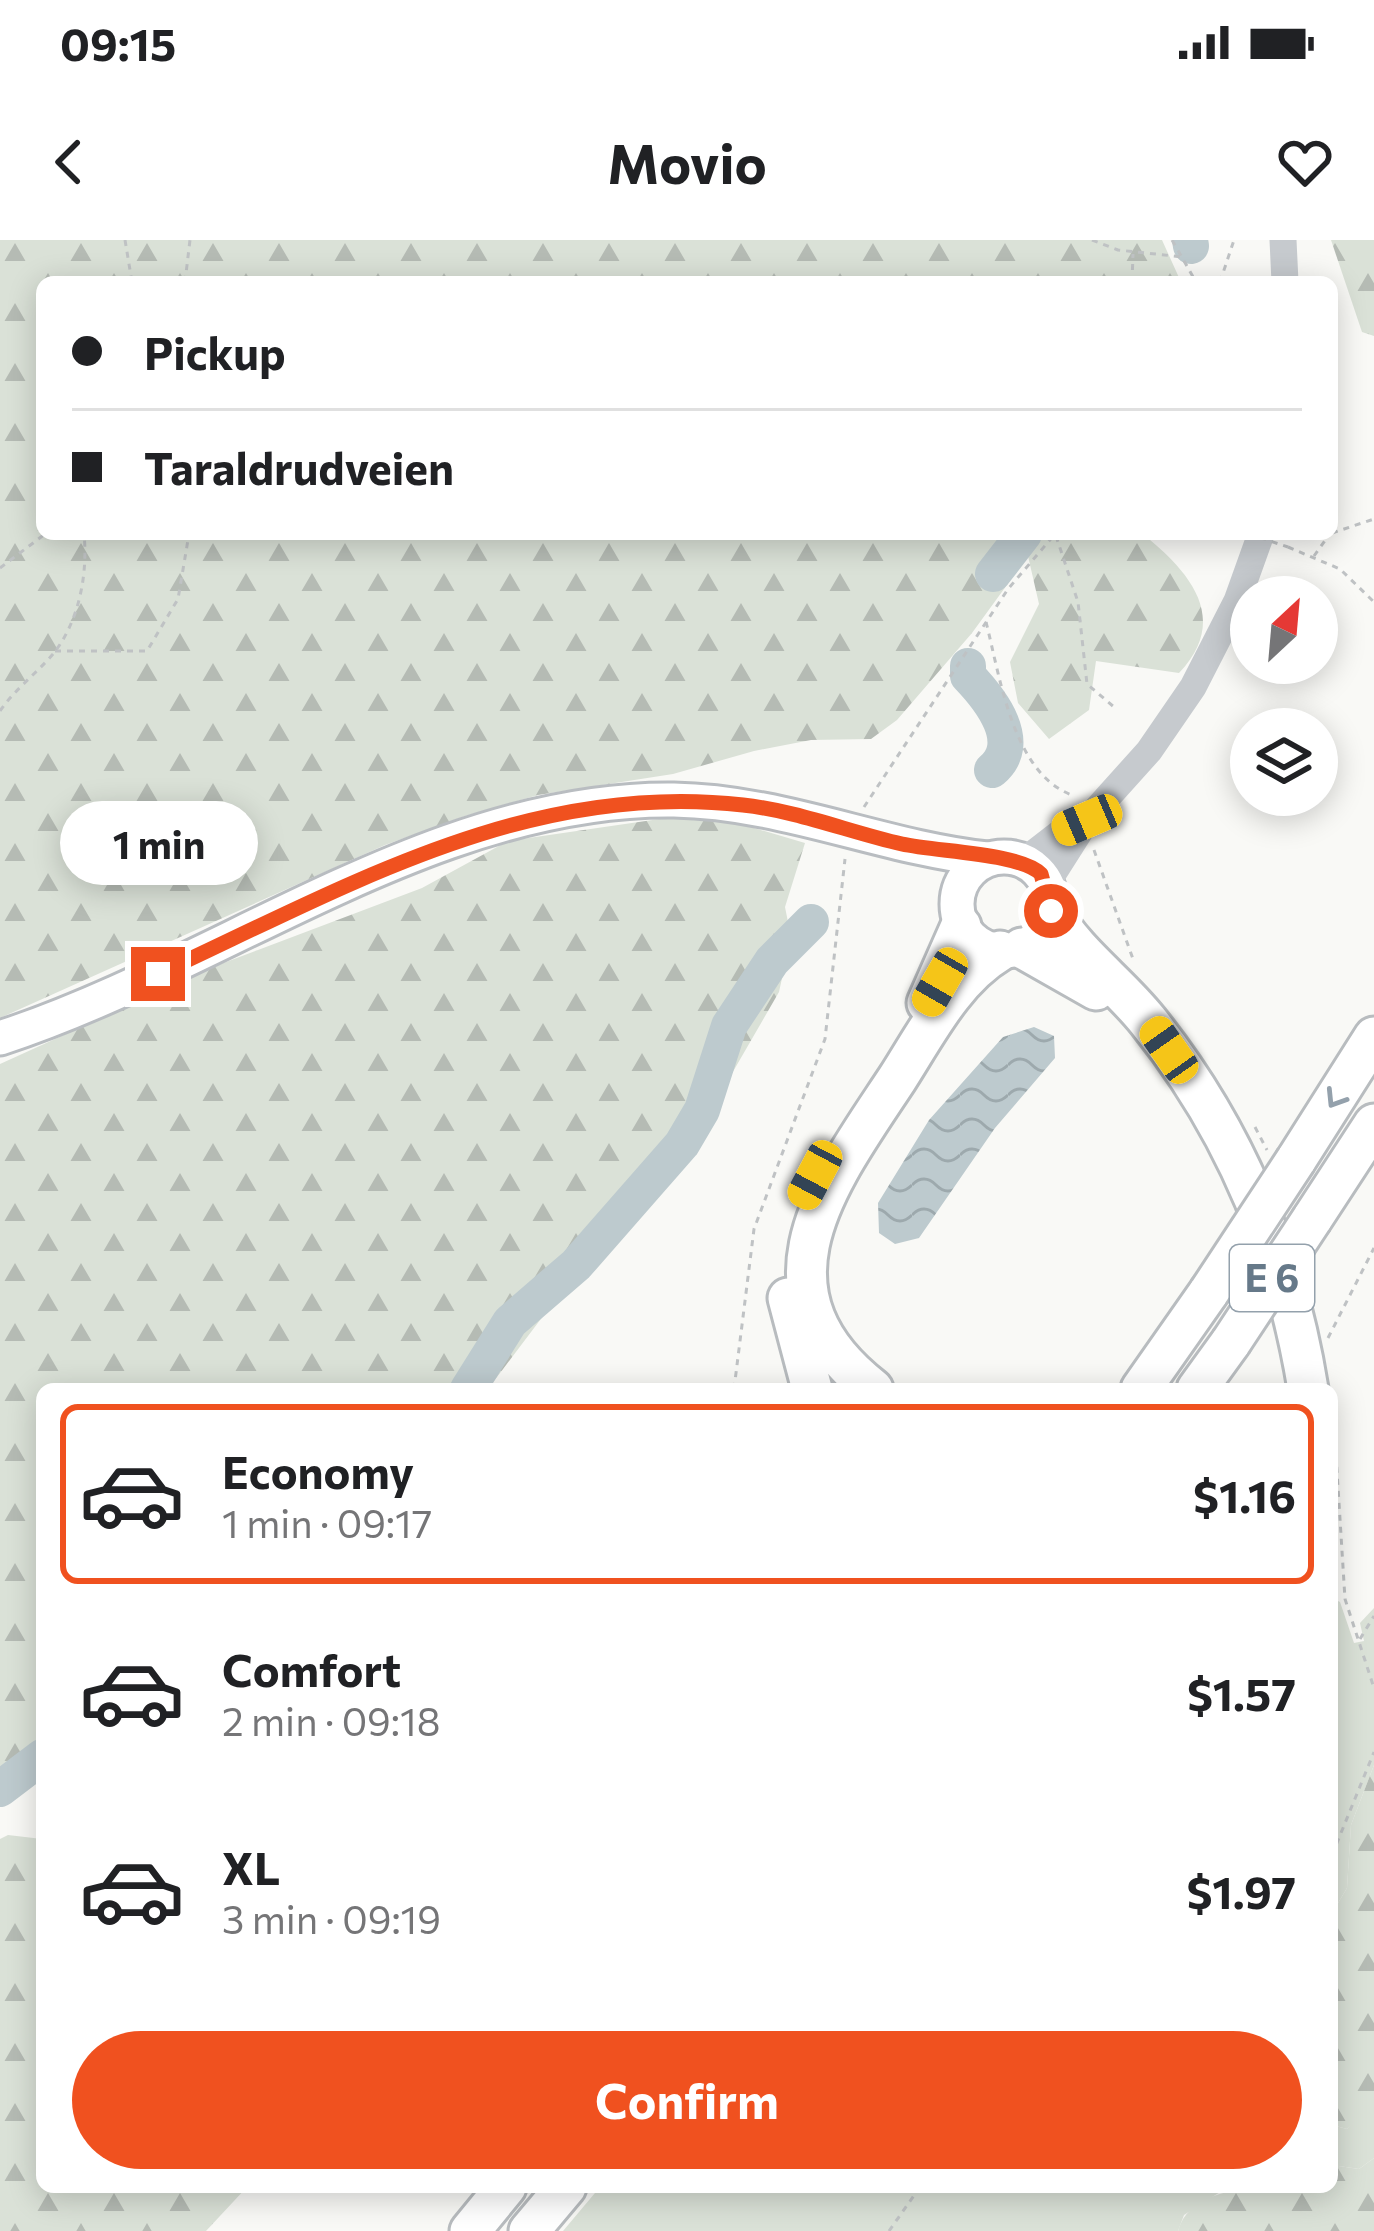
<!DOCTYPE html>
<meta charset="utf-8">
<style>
:root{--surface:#fff;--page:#f6f6f6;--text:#202124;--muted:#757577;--line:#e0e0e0;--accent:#f0511f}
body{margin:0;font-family:Commissioner,sans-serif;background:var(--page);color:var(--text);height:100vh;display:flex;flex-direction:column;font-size:45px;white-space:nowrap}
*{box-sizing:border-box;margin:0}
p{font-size:39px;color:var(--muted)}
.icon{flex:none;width:66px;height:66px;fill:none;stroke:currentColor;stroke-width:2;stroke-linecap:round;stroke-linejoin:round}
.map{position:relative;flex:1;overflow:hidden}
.details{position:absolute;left:36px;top:1143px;width:1302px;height:810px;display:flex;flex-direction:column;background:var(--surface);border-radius:18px;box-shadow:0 6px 30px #0003}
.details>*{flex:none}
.hud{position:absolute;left:36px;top:36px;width:1302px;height:264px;border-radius:18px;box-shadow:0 6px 30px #0003;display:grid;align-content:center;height:264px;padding:0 36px;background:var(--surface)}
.needle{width:78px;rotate:26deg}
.buttons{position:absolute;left:1230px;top:336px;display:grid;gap:24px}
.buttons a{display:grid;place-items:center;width:108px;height:108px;border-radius:50%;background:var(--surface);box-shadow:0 6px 30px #0003;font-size:60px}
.end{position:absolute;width:54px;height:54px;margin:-27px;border:15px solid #f0511f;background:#fff;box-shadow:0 0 0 6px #fff}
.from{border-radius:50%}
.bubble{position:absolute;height:84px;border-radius:42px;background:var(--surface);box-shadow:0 6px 30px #0003;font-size:39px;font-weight:700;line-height:84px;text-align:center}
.car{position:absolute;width:36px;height:72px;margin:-36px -18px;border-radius:15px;box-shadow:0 0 9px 3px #0007;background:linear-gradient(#f5c518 24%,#345 0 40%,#f5c518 0 76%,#345 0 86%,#f5c518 0)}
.hud b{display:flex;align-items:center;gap:42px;height:114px;font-size:45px}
.hud b+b{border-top:3px solid var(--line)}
.hud i{width:30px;height:30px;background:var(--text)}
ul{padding:21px 0 0;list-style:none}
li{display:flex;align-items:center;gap:36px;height:180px;margin:0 24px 18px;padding:0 12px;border:6px solid transparent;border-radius:18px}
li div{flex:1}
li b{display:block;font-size:45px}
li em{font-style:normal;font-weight:700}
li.selected{border-color:var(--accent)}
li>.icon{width:108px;height:108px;stroke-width:1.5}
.cta{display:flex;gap:24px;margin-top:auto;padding:24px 36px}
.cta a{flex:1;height:138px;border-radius:72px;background:var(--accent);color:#fff;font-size:48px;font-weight:700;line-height:138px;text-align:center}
.status{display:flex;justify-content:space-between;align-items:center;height:84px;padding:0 60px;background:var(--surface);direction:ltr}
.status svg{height:33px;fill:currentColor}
header{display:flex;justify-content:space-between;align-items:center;height:156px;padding:0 36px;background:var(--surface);font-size:54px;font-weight:700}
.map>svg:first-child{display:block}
.green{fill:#dae1d7}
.forest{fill:url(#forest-firs)}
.water{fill:url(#water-waves)}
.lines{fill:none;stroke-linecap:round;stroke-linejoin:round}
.river{stroke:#bdcace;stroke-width:36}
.major-casing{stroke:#b9bdc1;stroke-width:39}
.highway-casing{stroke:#b8bcbf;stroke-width:45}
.path{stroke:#bfc2c4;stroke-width:3;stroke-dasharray:6 6;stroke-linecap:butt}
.minor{stroke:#c6cace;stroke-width:27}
.major{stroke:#fff;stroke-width:33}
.highway{stroke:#fff;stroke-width:39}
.highway-bridge-casing{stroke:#b8bcbf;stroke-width:45;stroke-linecap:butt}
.path-bridge{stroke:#bfc2c4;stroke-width:3;stroke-dasharray:6 6;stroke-linecap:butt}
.highway-bridge{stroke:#fff;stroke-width:39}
.oneway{stroke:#94a1ac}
.route{stroke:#f0511f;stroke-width:15}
.labels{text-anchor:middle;stroke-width:12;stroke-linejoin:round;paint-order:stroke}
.shield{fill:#fff;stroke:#94a1ac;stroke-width:3}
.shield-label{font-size:39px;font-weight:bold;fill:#667989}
</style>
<div class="status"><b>09:15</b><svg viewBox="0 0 49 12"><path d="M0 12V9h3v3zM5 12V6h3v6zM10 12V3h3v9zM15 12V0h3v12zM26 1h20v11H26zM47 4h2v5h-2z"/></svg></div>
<header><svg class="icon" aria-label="back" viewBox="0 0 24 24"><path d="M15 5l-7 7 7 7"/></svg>Movio<svg class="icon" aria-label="heart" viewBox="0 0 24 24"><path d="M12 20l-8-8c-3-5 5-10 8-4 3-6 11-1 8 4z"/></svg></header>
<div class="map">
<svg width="1374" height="1991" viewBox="0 0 1374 1991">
<defs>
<pattern id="forest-firs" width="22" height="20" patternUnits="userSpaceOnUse" patternTransform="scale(3)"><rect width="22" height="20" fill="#dae1d7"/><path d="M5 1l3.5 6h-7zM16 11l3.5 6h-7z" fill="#b5bbb4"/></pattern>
<pattern id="water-waves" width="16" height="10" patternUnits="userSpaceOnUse" patternTransform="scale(3)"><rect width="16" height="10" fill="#bdcace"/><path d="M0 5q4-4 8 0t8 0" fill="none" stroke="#9da9ad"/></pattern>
</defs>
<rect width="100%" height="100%" fill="#f9f9f6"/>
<!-- green -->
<g class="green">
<polygon points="1332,1358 1340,1362 1354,1403 1364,1401 1360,1383 1374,1368 1374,1525 1351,1585 1347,1648 1332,1673"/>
<polygon points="1370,1866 1374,1867 1374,1918 1359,1929 1332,1925 1332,1885 1347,1889"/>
<polygon points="600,1947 1228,1947 1184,1975 1178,1991 563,1991"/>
</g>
<!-- forest -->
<g class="forest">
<path d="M0,0H1162L1181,42H42V294H1143C1191,333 1230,379 1179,433L1096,421L1089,470L1049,499L1018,463L1010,422L1039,364L1028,316L972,393L897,480L871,499L811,500L754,511L673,534L538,555L465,576L385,605L0,778Z"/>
<polygon points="1331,0 1374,0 1374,96 1362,92"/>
<polygon points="673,577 737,583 805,603 785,667 791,697 779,752 701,887 639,969 562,1051 488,1149 42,1149 42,1522 0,1553 0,824 218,725 422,648 508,601"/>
<polygon points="1374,1525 1374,1867 1347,1889 1332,1885 1332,1673 1347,1648 1351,1585"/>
<polygon points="8,1595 42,1599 42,1947 247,1947 206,1991 0,1991 0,1599"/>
<path d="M1374,1918V1991H1178C1193,1937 1288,1947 1332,1947V1925L1359,1929Z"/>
</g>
<!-- water -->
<polygon class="water" points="1034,787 1054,796 1055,818 995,888 919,998 895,1004 879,993 878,963 929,880 1003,797"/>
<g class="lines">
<!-- river -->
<g class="river">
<polyline points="1190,0 1191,6"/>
<polyline points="993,334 1024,294"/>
<path d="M968,426V436C992,461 1024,503 992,530"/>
<polyline points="468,1149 510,1082 576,1025 682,904 702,870 729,786 772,721 811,682"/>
<polyline points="0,1549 42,1517"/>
</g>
<defs>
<g id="major">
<circle cx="1004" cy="664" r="47"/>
<path d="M0,798C223,725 434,557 674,560C783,562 880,607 987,619"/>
</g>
<g id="highway">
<path d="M1051,671C1076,715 1117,742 1148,781C1235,889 1286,1013 1308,1149"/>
<polyline points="1022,708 1096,750"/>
<polyline points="927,763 961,686"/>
<polyline points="1296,920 1374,797"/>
<polyline points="1312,979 1374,884"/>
<polyline points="788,1058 812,1149"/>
<path d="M873,1149C745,1049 829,942 897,839C926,794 953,739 1000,711"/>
<polyline points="1141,1149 1209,1052"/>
<polyline points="1197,1149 1231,1102"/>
<polyline points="470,1991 506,1947"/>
<polyline points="529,1991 566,1947"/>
</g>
</defs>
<!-- major casing -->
<use href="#major" class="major-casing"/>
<!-- highway casing -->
<use href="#highway" class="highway-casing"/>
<!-- path -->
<g class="path">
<polyline points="125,0 132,42"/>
<polyline points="1092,0 1118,10 1183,17"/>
<polyline points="1172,0 1196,42"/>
<polyline points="185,42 190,0"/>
<polyline points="1132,42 1133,14"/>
<polyline points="1220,42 1234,0"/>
<polyline points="1332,293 1374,279"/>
<polyline points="1056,296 1078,362 1087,444 1114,467"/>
<polyline points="1288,307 1340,329 1374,362"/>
<polyline points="1314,316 1329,295"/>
<polyline points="0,328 45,294"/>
<path d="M986,382C1000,436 1013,537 1075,556"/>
<polyline points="55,411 147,411 178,359 189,294"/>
<path d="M0,471C15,449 36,434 53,414C79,382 88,334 84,294"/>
<polyline points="864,567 1008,349 1055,294"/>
<polyline points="1094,610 1133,719"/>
<polyline points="1255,887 1267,910"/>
<polyline points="1328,1098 1374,1008"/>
<polyline points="734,1149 754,989 825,799 845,619"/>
<polyline points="1333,1167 1345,1359 1374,1448"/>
<polyline points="1360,1399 1374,1376"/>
<polyline points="1332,1615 1374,1512"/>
<polyline points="889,1991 920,1947"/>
</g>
<!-- minor -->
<g class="minor">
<polyline points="1283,0 1285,42"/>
<polyline points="1024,621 1064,590 1087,580"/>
<polyline points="1047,643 1087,580 1149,511 1193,447 1237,361 1261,294"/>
</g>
<!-- major -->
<use href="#major" class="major"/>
<!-- highway -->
<use href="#highway" class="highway"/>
<defs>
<g id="highway-bridge">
<polyline points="1209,1052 1296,920"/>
<polyline points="1231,1102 1312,979"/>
</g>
</defs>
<!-- highway-bridge casing -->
<use href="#highway-bridge" class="highway-bridge-casing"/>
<!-- path-bridge -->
<polyline class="path-bridge" points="1249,294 1288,307"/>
<!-- highway-bridge -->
<use href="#highway-bridge" class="highway-bridge"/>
</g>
<!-- one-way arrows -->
<defs><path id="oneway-chevron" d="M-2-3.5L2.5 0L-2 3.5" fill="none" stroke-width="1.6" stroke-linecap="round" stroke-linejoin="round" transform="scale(3)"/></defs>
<use class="oneway" href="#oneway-chevron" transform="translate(1335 859) rotate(122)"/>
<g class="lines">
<!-- route -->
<path class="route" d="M158,734C346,647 529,540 743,565C798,571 849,592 902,604C938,612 1020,613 1041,634L1051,671"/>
</g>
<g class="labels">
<!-- shield labels -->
<rect class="shield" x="1230" y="1005" width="84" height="66" rx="9"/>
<g class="shield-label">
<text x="1272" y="1052">E 6</text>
</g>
</g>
</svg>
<div class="buttons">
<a><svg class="needle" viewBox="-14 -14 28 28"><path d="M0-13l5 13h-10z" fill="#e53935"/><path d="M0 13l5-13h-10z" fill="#757577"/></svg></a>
<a><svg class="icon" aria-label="layers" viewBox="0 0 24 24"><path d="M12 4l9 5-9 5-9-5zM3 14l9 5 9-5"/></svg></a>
</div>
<i class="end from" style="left:1051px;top:671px"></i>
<i class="end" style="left:158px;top:734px"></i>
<div class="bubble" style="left:60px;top:561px;width:198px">1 min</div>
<i class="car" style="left:1087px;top:580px;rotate:247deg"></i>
<i class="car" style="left:940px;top:742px;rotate:210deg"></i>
<i class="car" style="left:1169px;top:810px;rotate:325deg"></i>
<i class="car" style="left:815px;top:935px;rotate:208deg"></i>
<div class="hud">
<b><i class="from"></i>Pickup</b>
<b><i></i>Taraldrudveien</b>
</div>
<section class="details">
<ul>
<li class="selected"><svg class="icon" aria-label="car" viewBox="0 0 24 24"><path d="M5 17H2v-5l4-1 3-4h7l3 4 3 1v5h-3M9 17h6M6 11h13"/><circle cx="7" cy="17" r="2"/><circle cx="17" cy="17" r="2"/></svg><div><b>Economy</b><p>1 min · 09:17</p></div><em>$1.16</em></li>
<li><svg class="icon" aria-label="car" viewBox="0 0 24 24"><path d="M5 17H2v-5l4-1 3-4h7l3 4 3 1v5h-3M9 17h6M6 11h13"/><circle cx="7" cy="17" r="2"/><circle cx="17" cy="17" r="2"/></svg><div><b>Comfort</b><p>2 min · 09:18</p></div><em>$1.57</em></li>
<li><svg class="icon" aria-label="car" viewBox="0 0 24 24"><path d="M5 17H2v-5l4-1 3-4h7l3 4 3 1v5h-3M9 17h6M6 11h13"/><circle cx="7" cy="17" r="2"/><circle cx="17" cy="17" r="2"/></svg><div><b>XL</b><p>3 min · 09:19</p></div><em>$1.97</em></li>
</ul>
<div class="cta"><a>Confirm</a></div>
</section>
</div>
